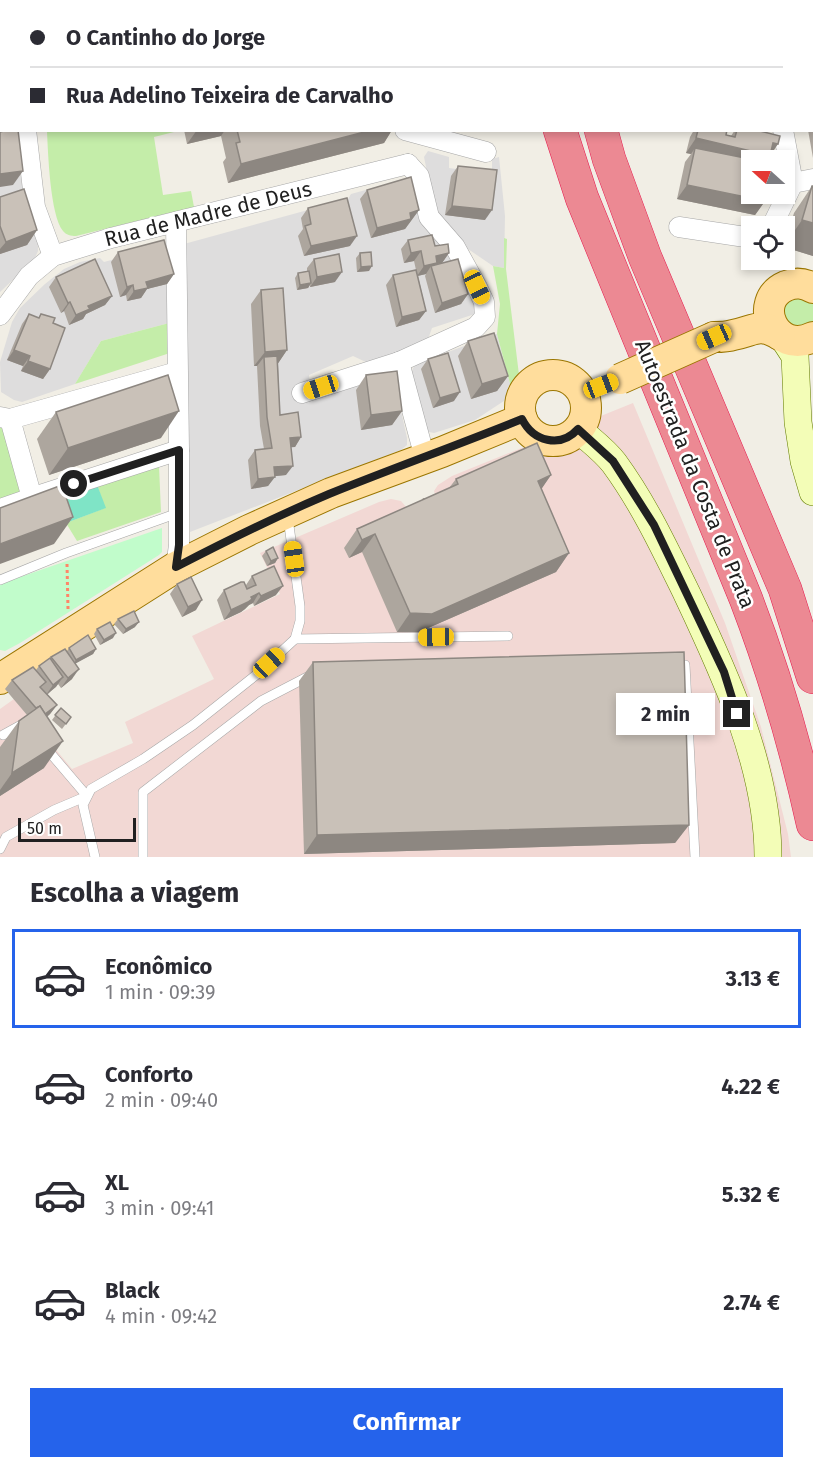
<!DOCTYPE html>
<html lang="pt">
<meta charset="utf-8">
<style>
:root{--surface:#fff;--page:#f7f7f7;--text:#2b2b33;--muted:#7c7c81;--line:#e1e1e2;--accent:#2563eb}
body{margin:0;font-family:"Fira Sans",sans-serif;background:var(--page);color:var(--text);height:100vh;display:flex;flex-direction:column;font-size:22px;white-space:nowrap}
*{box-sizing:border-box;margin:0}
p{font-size:20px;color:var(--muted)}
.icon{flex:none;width:33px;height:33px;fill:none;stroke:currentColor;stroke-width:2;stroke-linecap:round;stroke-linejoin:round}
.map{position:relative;height:857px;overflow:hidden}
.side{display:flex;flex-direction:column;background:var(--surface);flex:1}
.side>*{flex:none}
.guide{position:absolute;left:0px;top:0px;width:813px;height:132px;box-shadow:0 3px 9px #0003;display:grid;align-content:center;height:132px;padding:0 30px;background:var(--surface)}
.needle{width:39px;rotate:291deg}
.buttons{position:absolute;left:741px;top:150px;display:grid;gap:12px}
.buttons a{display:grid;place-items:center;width:54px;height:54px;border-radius:0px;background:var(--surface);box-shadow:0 3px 9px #0003;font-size:30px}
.scale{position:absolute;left:18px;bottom:15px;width:118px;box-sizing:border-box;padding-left:6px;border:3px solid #202020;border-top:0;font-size:16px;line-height:21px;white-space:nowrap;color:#202020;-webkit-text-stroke:4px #fff;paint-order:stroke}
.end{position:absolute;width:27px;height:27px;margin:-14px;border:8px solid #202020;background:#fff;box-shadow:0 0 0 3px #fff}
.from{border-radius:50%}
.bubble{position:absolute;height:42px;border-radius:0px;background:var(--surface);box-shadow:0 3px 9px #0003;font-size:20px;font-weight:700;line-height:42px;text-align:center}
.car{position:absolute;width:18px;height:36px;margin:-18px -9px;border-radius:8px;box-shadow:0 0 4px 2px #0007;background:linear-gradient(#f5c518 24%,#345 0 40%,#f5c518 0 76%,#345 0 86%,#f5c518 0)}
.guide b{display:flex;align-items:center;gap:21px;height:57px;font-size:22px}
.guide b+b{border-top:2px solid var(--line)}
.guide i{width:15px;height:15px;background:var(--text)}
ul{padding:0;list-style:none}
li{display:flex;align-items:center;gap:18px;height:99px;margin:0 12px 9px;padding:0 18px;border:3px solid transparent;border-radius:0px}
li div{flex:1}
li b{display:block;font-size:22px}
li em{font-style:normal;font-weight:700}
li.selected{border-color:var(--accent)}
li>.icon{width:54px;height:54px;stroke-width:1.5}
h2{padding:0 30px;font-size:27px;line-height:72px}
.cta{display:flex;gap:12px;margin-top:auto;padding:12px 30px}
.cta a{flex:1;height:69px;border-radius:0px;background:var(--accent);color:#fff;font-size:24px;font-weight:700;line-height:69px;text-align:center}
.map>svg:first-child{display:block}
.residential{fill:#dedddd}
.commercial{fill:#f2d8d4}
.grass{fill:#c4eda9}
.park{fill:#c1fccb}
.pitch{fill:#7fe4c6}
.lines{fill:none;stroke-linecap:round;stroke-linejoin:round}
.service-casing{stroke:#a7a7a7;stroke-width:10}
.minor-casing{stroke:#a7a7a7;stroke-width:21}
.secondary-casing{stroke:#647d00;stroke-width:28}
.primary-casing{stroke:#9b7600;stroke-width:32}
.motorway-casing{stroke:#e51c4f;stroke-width:34}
.path{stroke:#ff8568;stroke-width:3;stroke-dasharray:3 3;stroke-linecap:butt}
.service{stroke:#fff;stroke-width:9}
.minor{stroke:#fff;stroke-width:20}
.secondary{stroke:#f3fdb7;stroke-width:27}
.primary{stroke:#ffdd9c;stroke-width:30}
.motorway{stroke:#ec8993;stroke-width:33}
.primary-bridge-casing{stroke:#9b7600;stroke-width:32;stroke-linecap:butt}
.primary-bridge{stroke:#ffdd9c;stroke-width:30}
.wall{fill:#ada69e}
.shaded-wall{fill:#8d8781}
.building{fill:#c9c1b8;stroke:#8d8781;stroke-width:1.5}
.route{stroke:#202020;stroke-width:8}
.labels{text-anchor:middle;stroke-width:5;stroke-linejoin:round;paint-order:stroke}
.street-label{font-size:21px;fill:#202020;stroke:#fff}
</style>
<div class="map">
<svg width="813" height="857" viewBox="0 0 813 857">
<rect width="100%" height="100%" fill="#f1eee5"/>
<!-- residential -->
<g class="residential">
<polygon points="0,0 366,0 367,1 2,2 1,57"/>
<polygon points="0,87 2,130 18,131 15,135 27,221 32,223 38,241 38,251 34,260 0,292"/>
<polygon points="428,151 449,157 449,168 492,174 492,159 499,157 505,216 504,268 493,266 449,236 437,221 424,157"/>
<polygon points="413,177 454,254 478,313 432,328 427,342 368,363 353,356 309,375 311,400 379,377 395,384 407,438 407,445 401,450 190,532 184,244 348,199 351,194"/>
<polygon points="167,245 173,322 101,341 75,384 22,402 14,400 1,392 0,362 12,322 20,308 45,284 64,269 80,262 100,258 104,262"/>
<polygon points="497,334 513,395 475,420 434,433 429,432 424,428 411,374 413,368 418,363"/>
</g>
<!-- commercial -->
<polygon class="commercial" points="633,403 725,623 761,727 788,834 791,857 0,857 0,709 14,699 72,769 133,743 125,722 214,679 192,636 280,594 260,553 379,502 391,499 401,501 407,508 436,497 434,491 438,485 452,476"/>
<!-- grass -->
<g class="grass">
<path d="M47,131H178L154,137L163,195L191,191L194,207L76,236C71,236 66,235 63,231C50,215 48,152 47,131Z"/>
<polygon points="504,238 507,239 506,269 520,383 520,389 513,395 497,334 500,304 493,266 504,268"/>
<polygon points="793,294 813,302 813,323 792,331 779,306"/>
<polygon points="173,322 173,352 75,384 101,341"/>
<polygon points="0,420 27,496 0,505"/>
<polygon points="159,466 161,512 77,541 66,523 105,508 96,482"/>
</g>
<!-- park -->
<polygon class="park" points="162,528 162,552 159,555 20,643 5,651 0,650 0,584"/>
<!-- pitch -->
<polygon class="pitch" points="96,482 106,508 66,523 54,495"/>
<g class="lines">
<defs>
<g id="service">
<polyline points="288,518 300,606 300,621 295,639 508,636"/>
<polyline points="0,580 66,553 178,513"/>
<polyline points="673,665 685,665 695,857"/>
<polyline points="3,735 23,724"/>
<polyline points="0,849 6,837 54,810 87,796 46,748"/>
<polyline points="95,857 83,805 91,789 143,759 193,725 256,675 295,639"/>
<polyline points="143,857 143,792 261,701 311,675"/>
</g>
<g id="minor">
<polyline points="380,0 380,2"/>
<polyline points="0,70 2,71"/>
<polyline points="26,130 35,207 53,256"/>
<polyline points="405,130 486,152"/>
<polyline points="783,130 793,183"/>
<polyline points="793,183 813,179"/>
<polyline points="176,222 179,450 179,545 176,567"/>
<polyline points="772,226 793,183"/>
<polyline points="679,227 752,238"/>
<polyline points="0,315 29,276 53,256 111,238 408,164"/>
<polyline points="399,362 425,458"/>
<polyline points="302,393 399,362 476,327 485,317 484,302 477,287 455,247 429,217 419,176 408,164"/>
<polyline points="0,417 10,419 177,372"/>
<polyline points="37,496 179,450"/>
<polyline points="0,509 32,498 10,419"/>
</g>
<g id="secondary">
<polyline points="782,336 795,356 798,422 804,461 813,492"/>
<path d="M578,429C590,440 604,450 614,463C644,504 665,549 687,594C725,674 768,767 768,857"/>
</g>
<g id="primary">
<path d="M813,288C804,283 796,282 786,286C751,301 775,356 813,337"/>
<path d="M714,337C720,337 727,337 733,335C755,331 758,322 780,335"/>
<circle cx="553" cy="408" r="33"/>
<polyline points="0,679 176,567 249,530 331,493 442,452 522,419"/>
</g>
<g id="motorway">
<polyline points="520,0 521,2"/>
<polyline points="568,0 568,2"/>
<path d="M560,130L582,198L746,599C774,672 796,747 813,824"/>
<polyline points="601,130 609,159 645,257 785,589 813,677"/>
</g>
</defs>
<!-- service casing -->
<use href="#service" class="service-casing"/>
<!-- minor casing -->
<use href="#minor" class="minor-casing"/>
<!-- secondary casing -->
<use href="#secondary" class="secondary-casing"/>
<!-- primary casing -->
<use href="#primary" class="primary-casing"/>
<!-- motorway casing -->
<use href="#motorway" class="motorway-casing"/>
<!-- path -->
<polyline class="path" points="67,564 68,609"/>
<!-- service -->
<use href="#service" class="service"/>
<!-- minor -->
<use href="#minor" class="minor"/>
<!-- secondary -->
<use href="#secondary" class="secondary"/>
<!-- primary -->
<use href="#primary" class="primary"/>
<!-- motorway -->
<use href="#motorway" class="motorway"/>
<defs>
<polyline id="primary-bridge" points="620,379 714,337"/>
</defs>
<!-- primary-bridge casing -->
<use href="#primary-bridge" class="primary-bridge-casing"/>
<!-- primary-bridge -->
<use href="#primary-bridge" class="primary-bridge"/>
</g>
<!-- wall -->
<g class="wall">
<polygon points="220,0 258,0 259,2 221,2"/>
<polygon points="267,0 318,0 319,2 267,2"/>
<polygon points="752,0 776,0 776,2 753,2"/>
<polygon points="779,0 813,0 813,37 812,38 812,2 778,2"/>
<polygon points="813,46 813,101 812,102 812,47"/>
<polygon points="813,104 813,158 808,130 812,130 812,106"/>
<polygon points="184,130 392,130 384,143 228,183 223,162 226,158 221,136 187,144"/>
<polygon points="694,130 727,130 726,135 731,136 735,130 756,130 752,160 765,201 755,215 677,199 685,162 691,154 686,153 690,137"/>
<polygon points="458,166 485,220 445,215 451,176"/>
<polygon points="812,186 813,256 784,247 784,244 794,213"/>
<polygon points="367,190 419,210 405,229 371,238 360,199"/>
<polygon points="0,197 37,230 27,245 0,254"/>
<polygon points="308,208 350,246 304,256 298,236 303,229 301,218"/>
<polygon points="408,240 435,246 449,253 442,263 436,265 468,294 461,304 435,313 425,276 426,274 418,276 426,311 419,320 396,327 386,285 393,275 416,270 414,261 404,263 401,249"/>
<polygon points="118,252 174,274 167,284 147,289 141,298 127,301 126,295 120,297 111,262"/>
<polygon points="360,253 369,271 357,272 356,258"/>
<polygon points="314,259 335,282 310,287 310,285 308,288 297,290 295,278 298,273 307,271 307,268"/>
<polygon points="56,277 112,296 105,305 86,314 83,319 69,325 64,311 61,313 49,287"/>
<polygon points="261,290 287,350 278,363 280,415 301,437 295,447 291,447 286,475 275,476 268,486 251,489 248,460 255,450 264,449 260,426 257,366 254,366 251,304"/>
<polygon points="29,314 38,318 41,314 53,323 50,369 43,379 21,371 23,366 7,360 22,324"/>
<polygon points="468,341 508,376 497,391 471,399 458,356"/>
<polygon points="428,359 454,401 433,408 421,369"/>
<polygon points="366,375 402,411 392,425 361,430 356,390"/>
<polygon points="56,412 161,438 49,475 37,439"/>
<polygon points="551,475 541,489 569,553 556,572 419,632 397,632 362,552 349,558 344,548 357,529 422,500 423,498 427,498 449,488 456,479"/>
<polygon points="266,551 278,558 275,563 267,566 262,556"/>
<polygon points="252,576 276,595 254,606 253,603 249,605 245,609 241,612 224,620 217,600 224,590 246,585"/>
<polygon points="177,584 196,610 182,617 170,594"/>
<polygon points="118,619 135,627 123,634 114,624"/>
<polygon points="97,629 113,638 100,645 94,634"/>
<polygon points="69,648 96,649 93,654 75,663 72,679 61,688 58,684 47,695 57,705 50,714 47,717 44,768 0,796 0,747 19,721 27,715 5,689 12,680 36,670 39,666 51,657 67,651"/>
<polygon points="313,662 689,825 675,843 304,854 299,681"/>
<polygon points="61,708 71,717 62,729 52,720"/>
</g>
<!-- shaded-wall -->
<g class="shaded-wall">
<polygon points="646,0 690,0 697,2 645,2"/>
<polygon points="813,25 813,37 812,38 812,26"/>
<rect x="0" y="39" width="2" height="10"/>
<rect x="0" y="117" width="2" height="9"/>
<polygon points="197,130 225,130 221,136 187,144"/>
<polygon points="372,130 392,130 384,143 228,183 241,164"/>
<polygon points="696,138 751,151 741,166 695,148 691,154 686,153"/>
<polygon points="773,143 778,144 768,159"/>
<polygon points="750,156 767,160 752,160 740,171"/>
<polygon points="23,171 13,185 0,187 0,174"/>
<polygon points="687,185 765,201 755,215 677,199"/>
<polygon points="452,206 492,210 485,220 445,215"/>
<polygon points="419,210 405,229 371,238 377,228 410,213"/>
<polygon points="802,220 813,223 813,256 784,247 784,246"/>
<polygon points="37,230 27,245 0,254 0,249 6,242"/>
<polygon points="357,236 350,246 304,256 311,246"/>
<polygon points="421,251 414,261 404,263 411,253"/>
<polygon points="449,253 442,263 437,264 432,270 431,266 426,274 417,276 424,266 436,256"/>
<polygon points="372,266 369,271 357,272 361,267"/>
<polygon points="342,272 335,282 310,287 317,277"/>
<polygon points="174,274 167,284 147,289 141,298 127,301 134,291 146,282"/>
<polygon points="311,283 308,288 297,290 300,285"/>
<polygon points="133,285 126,295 120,297 127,287"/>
<polygon points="468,294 461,304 435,313 442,303"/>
<polygon points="112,296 105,305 86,314 83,319 69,325 76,315 88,306"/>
<polygon points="70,302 64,311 61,313 68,303"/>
<polygon points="426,311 419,320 396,327 402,317"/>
<polygon points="14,350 30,356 23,366 7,360"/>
<polygon points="287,350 277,365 264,357 257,366 254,366 265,352"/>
<polygon points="28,361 50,369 43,379 21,371"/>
<polygon points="508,376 497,391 471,399 482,384"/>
<polygon points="460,392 454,401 433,408 440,398"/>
<polygon points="179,411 161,438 49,475 68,448"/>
<polygon points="402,411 392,425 361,430 371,415"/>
<polygon points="301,437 295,447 283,448 290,438"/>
<polygon points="293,466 286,475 267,477 274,467"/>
<polygon points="551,475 538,494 538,481"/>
<polygon points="275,477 268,486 251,489 258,479"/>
<polygon points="73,517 54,544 0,564 0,544"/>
<polygon points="375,534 362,552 349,558 362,540"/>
<polygon points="569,553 556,572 419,632 397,632 410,613"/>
<polygon points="278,558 275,563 267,566 271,561"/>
<polygon points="283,586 276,595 254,606 261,596"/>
<polygon points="259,593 253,603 249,605 245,609 241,612 224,620 231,610 251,597"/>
<polygon points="202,600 196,610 182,617 188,607"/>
<polygon points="139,622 135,627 123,634 126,629"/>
<polygon points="116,633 113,638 100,645 104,640"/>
<polygon points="96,649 93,654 73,665 76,660"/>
<polygon points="79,669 72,679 61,688 68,678"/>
<polygon points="63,677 56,687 46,695 53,685"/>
<polygon points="57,705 50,714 35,726 42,716"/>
<polygon points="63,741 44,768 0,796 0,790 12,773"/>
<polygon points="689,825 675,843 304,854 317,835"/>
</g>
<!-- building -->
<g class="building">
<polygon points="130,0 152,0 152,2 121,2"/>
<rect x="169" y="0" width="42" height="2"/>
<polygon points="229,0 258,0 259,2 229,2"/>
<polygon points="275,0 318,0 319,2 275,2"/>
<polygon points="412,0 452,0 452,2 417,2 412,1"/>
<polygon points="690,0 750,0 750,2 697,2"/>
<rect x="762" y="0" width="14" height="2"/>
<polygon points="790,0 813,0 813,25 812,26 812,2 790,2"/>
<rect x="0" y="5" width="2" height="34"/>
<polygon points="813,46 813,70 812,64 812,47"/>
<rect x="0" y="95" width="2" height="22"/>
<polygon points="8,130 18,130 23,171 0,174 0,132"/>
<polygon points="237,130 372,130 241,164 236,143 240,142"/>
<polygon points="698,130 727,130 726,135 735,137 737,130 756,130 780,136 778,144 773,143 769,160 767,160 750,156 751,151 696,138"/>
<polygon points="695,148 755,160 752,160 752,194 767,194 765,201 687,185"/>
<polygon points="458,166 497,170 492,210 452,206"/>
<polygon points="411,177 419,210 410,213 411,219 377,228 367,190"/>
<polygon points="812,186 813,186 813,223 802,220"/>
<polygon points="24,189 37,230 6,242 0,226 0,197"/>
<polygon points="347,198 357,236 311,246 305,226 311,224 308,208"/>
<polygon points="432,235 435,246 448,244 449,253 436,256 437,263 424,266 421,251 411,253 408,240"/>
<polygon points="164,240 174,274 146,282 148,288 134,291 133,285 127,287 118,252"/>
<polygon points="371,252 372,266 361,267 360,253"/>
<polygon points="339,254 342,272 317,277 314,259"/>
<polygon points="95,259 112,296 88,306 90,309 76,315 70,302 68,303 56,277"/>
<polygon points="458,259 468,294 442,303 431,266"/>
<polygon points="416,270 426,311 402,317 393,275"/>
<polygon points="309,271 311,283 300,285 298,273"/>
<polygon points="283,288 287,350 265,352 261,290"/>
<polygon points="29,314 39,318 41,314 55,318 53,323 65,328 50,369 28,361 30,356 14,350"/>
<polygon points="494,333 508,376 482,384 468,341"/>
<polygon points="448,353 460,392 440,398 428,359"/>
<polygon points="277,356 280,415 298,412 301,437 290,438 293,466 274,467 275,477 258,479 255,450 272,448 267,417 264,357"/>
<polygon points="397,371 402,411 371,415 366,375"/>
<polygon points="168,375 179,411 68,448 56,412"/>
<polygon points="537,443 551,475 538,481 569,553 432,614 410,613 375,534 362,540 357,529 458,484 456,479"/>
<polygon points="62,485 73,517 0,544 0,508"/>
<polygon points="273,547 278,558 271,561 266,551"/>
<polygon points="274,566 283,586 261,596 259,593 251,597 252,599 248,602 231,610 224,590 241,582 244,582 247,589 256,585 252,576"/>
<polygon points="191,577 202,600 188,607 177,584"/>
<polygon points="134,611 139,622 126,629 118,619"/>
<polygon points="110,622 116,633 104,640 97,629"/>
<polygon points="88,635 96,649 76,660 69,648"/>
<polygon points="65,649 79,669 68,678 51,657"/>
<polygon points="684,652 689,825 317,835 313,662"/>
<polygon points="50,658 63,677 53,685 39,666"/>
<polygon points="33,667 46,682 40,687 57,705 45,714 40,706 36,708 12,680"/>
<polygon points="40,706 63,741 12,773 19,721"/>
<polygon points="61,708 71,717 66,724 55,715"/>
</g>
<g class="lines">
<!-- route -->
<path class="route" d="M74,484L179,450V545L176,567C226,541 277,516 329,494C393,468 458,445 522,419C533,441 560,449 578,429L613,461L654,525L724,672L737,714"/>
</g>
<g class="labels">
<!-- street labels -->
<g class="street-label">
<text transform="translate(208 214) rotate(-14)" y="7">Rua de Madre de Deus</text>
<text transform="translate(695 474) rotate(68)" y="7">Autoestrada da Costa de Prata</text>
</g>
</g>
</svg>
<div class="buttons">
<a><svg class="needle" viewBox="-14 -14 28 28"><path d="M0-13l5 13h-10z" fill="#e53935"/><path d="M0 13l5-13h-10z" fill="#7c7c81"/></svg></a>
<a><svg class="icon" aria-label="locate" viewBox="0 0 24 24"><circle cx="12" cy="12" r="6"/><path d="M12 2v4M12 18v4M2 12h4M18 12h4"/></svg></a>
</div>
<div class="scale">50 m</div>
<i class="end from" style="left:74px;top:484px"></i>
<i class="end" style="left:737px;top:714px"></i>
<div class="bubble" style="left:616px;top:693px;width:99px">2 min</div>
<i class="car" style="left:477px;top:287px;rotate:155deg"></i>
<i class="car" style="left:714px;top:337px;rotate:246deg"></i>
<i class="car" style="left:601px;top:386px;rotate:69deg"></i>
<i class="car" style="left:321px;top:387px;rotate:252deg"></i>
<i class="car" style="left:294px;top:559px;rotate:352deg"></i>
<i class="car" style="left:436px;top:637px;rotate:269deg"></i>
<i class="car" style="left:269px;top:663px;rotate:47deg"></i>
<div class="guide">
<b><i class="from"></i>O Cantinho do Jorge</b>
<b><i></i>Rua Adelino Teixeira de Carvalho</b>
</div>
</div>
<section class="side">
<h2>Escolha a viagem</h2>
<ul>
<li class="selected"><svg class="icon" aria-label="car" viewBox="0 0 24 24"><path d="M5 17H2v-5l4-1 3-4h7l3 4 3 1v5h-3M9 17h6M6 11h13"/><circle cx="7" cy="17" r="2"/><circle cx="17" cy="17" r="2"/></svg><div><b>Econômico</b><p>1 min · 09:39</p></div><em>3.13 €</em></li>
<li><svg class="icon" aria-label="car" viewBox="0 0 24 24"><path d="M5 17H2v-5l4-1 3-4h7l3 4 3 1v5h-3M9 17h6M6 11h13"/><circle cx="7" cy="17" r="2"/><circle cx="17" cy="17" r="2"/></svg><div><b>Conforto</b><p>2 min · 09:40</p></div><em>4.22 €</em></li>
<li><svg class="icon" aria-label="car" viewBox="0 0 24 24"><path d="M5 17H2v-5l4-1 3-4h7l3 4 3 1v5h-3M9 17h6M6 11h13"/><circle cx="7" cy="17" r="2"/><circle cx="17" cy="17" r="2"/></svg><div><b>XL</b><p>3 min · 09:41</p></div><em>5.32 €</em></li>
<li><svg class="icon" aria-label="car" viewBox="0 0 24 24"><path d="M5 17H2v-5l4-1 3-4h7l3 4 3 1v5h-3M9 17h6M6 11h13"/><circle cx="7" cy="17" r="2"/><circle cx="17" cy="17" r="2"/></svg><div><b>Black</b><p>4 min · 09:42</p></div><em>2.74 €</em></li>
</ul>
<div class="cta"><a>Confirmar</a></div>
</section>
